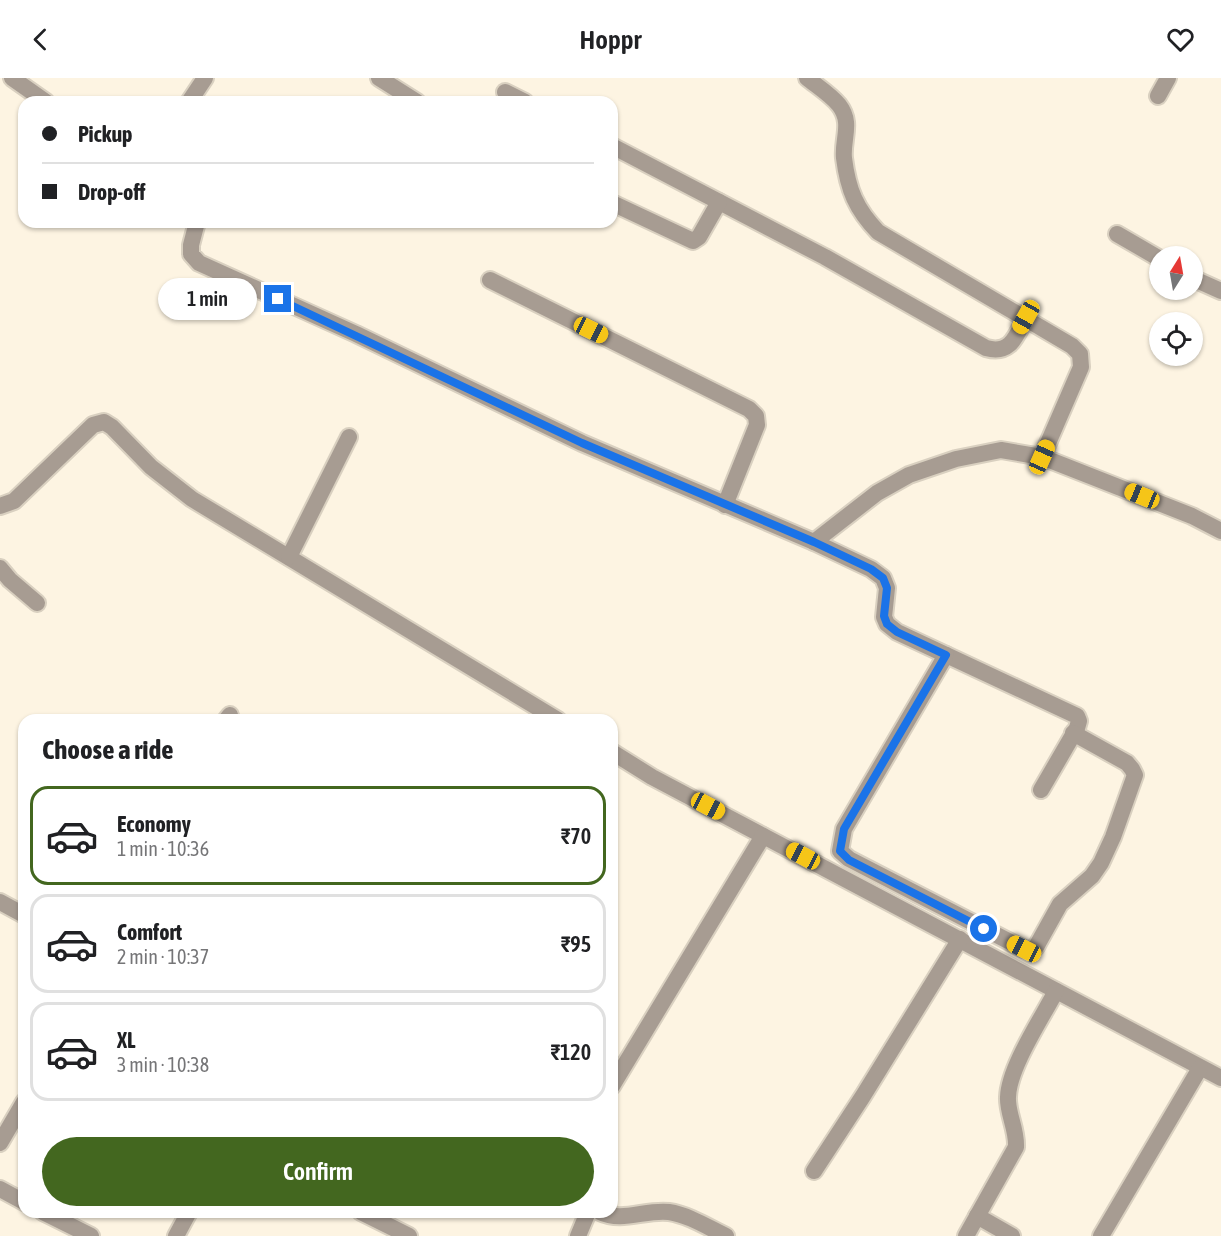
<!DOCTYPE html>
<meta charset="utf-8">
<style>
:root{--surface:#fff;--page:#f2f2f2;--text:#202124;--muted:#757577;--line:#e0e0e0;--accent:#43671f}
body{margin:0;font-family:"Asap Condensed",sans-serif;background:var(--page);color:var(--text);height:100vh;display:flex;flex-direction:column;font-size:22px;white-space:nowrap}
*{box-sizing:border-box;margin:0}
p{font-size:20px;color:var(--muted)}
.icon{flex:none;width:33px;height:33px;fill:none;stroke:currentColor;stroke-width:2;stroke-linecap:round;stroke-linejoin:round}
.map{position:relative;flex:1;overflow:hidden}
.side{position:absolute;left:18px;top:636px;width:600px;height:504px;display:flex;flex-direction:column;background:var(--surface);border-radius:18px;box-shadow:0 2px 4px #0004}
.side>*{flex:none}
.guide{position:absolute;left:18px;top:18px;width:600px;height:132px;border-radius:18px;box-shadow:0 2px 4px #0004;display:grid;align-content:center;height:132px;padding:0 24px;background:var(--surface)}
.needle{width:39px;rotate:11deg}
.fabs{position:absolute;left:1149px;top:168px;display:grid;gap:12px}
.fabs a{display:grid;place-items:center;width:54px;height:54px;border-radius:50%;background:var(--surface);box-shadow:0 2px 4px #0004;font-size:30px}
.end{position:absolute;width:27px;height:27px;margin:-14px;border:8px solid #1a73e8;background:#fff;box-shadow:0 0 0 3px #fff}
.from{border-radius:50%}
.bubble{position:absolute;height:42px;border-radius:21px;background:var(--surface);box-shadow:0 2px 4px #0004;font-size:20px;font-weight:600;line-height:42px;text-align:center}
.car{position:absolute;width:18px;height:36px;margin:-18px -9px;border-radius:8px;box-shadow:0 0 4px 2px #0007;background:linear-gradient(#f5c518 24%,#345 0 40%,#f5c518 0 76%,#345 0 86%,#f5c518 0)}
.guide b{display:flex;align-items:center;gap:21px;height:57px;font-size:22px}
.guide b+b{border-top:2px solid var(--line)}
.guide i{width:15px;height:15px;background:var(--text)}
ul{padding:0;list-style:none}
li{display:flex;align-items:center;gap:18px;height:99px;margin:0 12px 9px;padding:0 12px;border:3px solid var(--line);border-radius:18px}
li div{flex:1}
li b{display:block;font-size:22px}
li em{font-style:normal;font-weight:600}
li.current{border-color:var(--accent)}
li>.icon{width:54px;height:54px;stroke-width:1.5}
h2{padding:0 24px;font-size:27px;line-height:72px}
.cta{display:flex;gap:12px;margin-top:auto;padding:12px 24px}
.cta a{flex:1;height:69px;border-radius:36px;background:var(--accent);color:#fff;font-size:24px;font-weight:600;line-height:69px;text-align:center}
header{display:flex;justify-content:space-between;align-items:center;height:78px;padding:0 24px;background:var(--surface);font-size:27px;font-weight:600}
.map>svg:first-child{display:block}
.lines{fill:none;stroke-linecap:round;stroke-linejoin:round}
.minor-casing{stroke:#d9d0c0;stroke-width:20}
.minor{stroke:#a79c92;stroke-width:16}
.route{stroke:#1a73e8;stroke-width:8}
</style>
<header><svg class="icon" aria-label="back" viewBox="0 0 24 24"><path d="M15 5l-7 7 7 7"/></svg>Hoppr<svg class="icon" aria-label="heart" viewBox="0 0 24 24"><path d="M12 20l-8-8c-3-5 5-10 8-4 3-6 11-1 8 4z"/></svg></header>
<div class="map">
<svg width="1221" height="1158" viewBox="0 0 1221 1158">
<rect width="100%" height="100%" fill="#fdf4e2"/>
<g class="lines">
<defs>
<g id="minor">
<polyline points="12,0 46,24"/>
<polyline points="379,0 417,24"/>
<path d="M807,0C817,8 831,17 839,27C853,45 842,61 844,80C848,112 856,131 878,154L1072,268L1080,276L1081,289L1042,379"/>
<polyline points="505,14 525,24"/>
<polyline points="1158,18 1168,0"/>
<polyline points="189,24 205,0"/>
<path d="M612,68L825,179L986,270C1011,277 1016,258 1026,239"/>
<polyline points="612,125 693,163 699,159 719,124"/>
<polyline points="197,144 191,167 191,176 199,185 356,256 582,365 814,464 871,491 883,500 887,510 884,539 887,546 897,554 1077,638 1079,643 1077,650 1041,712"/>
<polyline points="1117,156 1160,181"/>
<polyline points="1192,200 1221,213"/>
<polyline points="490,202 749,331 756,338 757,347 725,427"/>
<polyline points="0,428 14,423 93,347 104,344 112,349 151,389 192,421 558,642"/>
<polyline points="814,464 877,415 909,397 956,381 1001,372 1042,379 1192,438 1221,453"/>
<polyline points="289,479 349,359"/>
<polyline points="0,490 10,502 37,525"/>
<polyline points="946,577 844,751 840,773 849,781 1024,871 1029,872 1036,869 1060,826 1092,798 1101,785 1113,759 1135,697 1132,691 1127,685 1073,655"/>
<polyline points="226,642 230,637"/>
<polyline points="612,674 652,699 1221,1000"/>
<polyline points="0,824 24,837"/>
<polyline points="612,1008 763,758"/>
<polyline points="0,1065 24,1024"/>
<polyline points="814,1093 863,1018 960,861"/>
<polyline points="0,1111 24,1124"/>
<polyline points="43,1134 91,1158"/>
<polyline points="361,1134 409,1158"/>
<path d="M600,1134C622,1145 646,1131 669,1134C689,1137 709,1150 726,1158"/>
<polyline points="977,1138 1012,1158"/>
<polyline points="176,1158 189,1134"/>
<polyline points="578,1158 588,1134"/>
<path d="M966,1158L1016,1069C1017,1051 1007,1035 1008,1019C1009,989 1042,940 1056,913"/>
<polyline points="1101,1158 1200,990"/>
</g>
</defs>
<!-- minor casing -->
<use href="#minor" class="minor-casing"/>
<!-- minor -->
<use href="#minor" class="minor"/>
</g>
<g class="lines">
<!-- route -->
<polyline class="route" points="278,221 582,365 814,464 871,491 883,500 887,510 884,538 887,546 897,554 946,577 844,751 840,773 849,782 984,851"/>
</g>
</svg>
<div class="fabs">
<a><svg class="needle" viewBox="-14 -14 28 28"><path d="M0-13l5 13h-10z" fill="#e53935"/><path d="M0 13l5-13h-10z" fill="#757577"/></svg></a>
<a><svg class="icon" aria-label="locate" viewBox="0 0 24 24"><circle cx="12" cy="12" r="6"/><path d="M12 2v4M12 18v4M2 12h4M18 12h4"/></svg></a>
</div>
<i class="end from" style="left:984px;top:851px"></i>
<i class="end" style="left:278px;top:221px"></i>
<div class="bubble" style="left:158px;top:200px;width:99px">1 min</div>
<i class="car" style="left:1026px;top:239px;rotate:209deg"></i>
<i class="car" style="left:591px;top:252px;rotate:116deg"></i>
<i class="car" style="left:1042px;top:379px;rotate:24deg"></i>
<i class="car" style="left:1142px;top:418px;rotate:292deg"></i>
<i class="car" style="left:708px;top:728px;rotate:118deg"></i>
<i class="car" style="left:803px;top:778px;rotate:298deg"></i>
<i class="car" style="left:1024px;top:871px;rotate:297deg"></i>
<div class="guide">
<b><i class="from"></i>Pickup</b>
<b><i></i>Drop-off</b>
</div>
<section class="side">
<h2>Choose a ride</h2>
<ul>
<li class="current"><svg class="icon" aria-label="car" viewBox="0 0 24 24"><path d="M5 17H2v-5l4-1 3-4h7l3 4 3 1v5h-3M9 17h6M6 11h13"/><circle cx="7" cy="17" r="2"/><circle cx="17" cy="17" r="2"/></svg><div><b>Economy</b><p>1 min · 10:36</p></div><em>₹70</em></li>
<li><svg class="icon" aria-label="car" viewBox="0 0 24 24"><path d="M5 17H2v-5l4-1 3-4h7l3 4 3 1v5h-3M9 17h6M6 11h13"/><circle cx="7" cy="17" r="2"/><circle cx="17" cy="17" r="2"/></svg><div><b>Comfort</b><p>2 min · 10:37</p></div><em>₹95</em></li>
<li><svg class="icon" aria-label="car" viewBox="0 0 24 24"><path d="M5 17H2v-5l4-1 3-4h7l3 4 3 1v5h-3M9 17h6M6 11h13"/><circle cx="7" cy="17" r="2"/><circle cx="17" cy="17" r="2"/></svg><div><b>XL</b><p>3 min · 10:38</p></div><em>₹120</em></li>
</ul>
<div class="cta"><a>Confirm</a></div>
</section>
</div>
